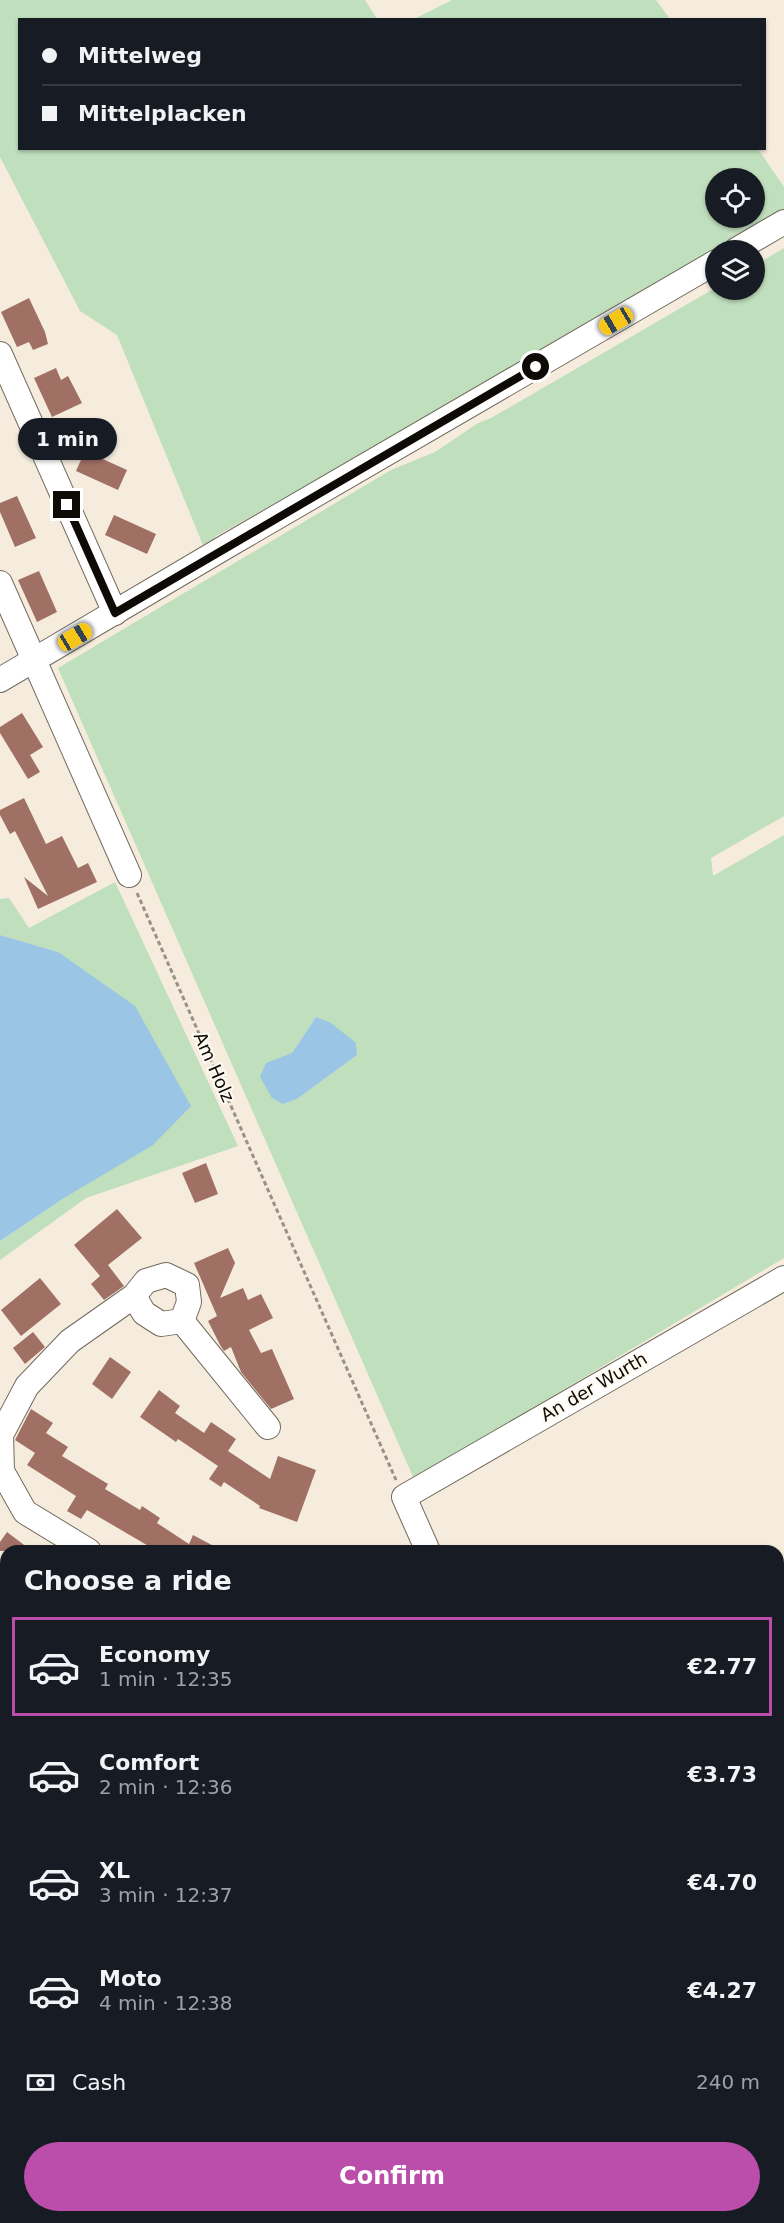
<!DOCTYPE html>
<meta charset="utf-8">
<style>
:root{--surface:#171b24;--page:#242831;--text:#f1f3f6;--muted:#9ea1a6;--line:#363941;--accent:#bb4dab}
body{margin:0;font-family:"DejaVu Sans",sans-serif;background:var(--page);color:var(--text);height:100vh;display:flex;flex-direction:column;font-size:22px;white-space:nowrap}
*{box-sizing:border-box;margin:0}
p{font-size:20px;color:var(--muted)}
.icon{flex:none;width:33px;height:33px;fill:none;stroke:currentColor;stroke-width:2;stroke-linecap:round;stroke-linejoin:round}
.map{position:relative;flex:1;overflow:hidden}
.side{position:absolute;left:0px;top:1545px;width:784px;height:678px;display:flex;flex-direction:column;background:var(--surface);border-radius:18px 18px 0 0;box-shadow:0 2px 4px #0004}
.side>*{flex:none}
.banner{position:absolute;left:18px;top:18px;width:748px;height:132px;border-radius:0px;box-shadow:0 2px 4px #0004;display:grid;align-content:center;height:132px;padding:0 24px;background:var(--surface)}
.controls{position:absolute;left:705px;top:168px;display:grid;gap:12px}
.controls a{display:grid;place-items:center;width:60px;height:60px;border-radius:50%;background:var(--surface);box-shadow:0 2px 4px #0004;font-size:30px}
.end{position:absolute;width:27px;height:27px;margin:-14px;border:8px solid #0e0b07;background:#fff;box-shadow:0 0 0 3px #fff}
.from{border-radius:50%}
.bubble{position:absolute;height:42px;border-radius:21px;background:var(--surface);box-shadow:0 2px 4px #0004;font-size:20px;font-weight:800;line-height:42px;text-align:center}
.car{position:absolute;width:18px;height:36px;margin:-18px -9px;border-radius:8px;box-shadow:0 0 4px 2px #0007;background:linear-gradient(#f5c518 24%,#345 0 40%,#f5c518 0 76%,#345 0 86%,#f5c518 0)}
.banner b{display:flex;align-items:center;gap:21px;height:57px;font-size:22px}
.banner b+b{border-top:2px solid var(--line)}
.banner i{width:15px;height:15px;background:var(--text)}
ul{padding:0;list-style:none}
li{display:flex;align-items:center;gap:18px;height:99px;margin:0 12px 9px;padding:0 12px;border:3px solid transparent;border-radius:0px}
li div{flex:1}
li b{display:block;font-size:22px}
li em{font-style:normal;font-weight:800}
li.on{border-color:var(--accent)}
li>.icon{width:54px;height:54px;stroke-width:1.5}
h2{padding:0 24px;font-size:27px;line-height:72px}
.pay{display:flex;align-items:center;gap:15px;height:66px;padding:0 24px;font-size:22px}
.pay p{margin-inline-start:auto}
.button{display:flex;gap:12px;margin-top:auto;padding:12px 24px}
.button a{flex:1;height:69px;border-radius:36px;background:var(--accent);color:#fff;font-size:24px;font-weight:800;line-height:69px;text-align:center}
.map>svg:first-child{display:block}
.green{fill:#c0dfbc;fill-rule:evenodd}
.water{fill:#9ac5e5}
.building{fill:#a17065}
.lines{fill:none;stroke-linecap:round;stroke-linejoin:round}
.minor-casing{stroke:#726a5e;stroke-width:26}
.path{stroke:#979186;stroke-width:3;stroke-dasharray:4.5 3;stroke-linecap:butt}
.minor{stroke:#fff;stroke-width:24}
.route{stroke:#0e0b07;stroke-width:8}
.labels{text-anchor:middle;stroke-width:4.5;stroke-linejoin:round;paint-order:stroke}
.street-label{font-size:18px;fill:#0e0b07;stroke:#fffaf1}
</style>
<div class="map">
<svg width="784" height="2223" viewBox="0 0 784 2223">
<rect width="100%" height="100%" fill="#f5ecdd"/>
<!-- green -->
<g class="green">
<path d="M0,0H365L377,19L20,20V148L758,149L784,187V212L413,426L216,536L205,550L117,335L80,311L0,157ZM716,178H754V218H716Z"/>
<polygon points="452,0 656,0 670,19 414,19"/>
<path d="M784,248V816L711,858L713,876L784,835V1258L414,1479L58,668L391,470L435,452L478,423L491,418L715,288L716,290H754L755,265ZM316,1017L356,1043L357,1055L297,1099L283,1104L292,1053Z"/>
<polygon points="115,882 238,1146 86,1198 0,1260 0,1241 64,1198 58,952 0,935 0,899 9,898 29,928"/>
<polygon points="6,1960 6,2217 84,2217 74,2223 0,2223 0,1963"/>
<polygon points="160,2217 470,2217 472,2223 151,2223"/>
</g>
<!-- water -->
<g class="water">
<polygon points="0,935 58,952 135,1006 191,1106 153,1145 64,1198 0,1241"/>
<polygon points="316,1017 331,1023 356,1043 357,1055 297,1099 283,1104 272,1098 260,1077 266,1063 292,1053"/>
</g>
<!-- building -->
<g class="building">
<polygon points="29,298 45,332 48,344 33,350 29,342 17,347 1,312"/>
<polygon points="56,368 61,380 68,376 82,403 52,417 34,378"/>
<polygon points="85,451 127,470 118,490 76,471"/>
<polygon points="17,496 36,538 15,547 0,512 0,503"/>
<polygon points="114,515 156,534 147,554 105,535"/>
<polygon points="39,571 57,612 37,622 18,580"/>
<polygon points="22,713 43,747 30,755 40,772 28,779 0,733 0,727"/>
<polygon points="24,798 46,844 62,836 78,868 88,863 97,882 38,909 24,877 48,896 15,831 10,834 0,815 0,810"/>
<polygon points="206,1163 218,1194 195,1203 182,1173"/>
<polygon points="117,1209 142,1238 108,1265 124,1286 104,1300 91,1284 100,1276 74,1245"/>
<polygon points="228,1248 235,1263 220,1298 243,1288 248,1300 261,1294 273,1318 249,1330 261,1353 272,1349 294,1399 271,1409 241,1372 231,1347 224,1351 220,1345 208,1321 217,1316 194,1263"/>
<polygon points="40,1278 61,1304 21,1336 1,1310"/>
<polygon points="33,1332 45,1347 25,1364 13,1348"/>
<polygon points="110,1357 131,1372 112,1399 92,1384"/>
<polygon points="159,1390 180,1406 175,1413 204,1433 211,1422 236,1439 228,1451 270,1479 278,1456 316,1470 297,1522 259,1508 260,1506 224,1482 221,1487 209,1479 218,1466 178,1439 176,1442 140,1417"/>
<polygon points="31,1409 53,1423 46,1433 68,1447 62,1456 108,1484 105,1489 140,1510 142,1506 160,1518 157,1523 189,1544 193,1535 223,1551 157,1551 87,1510 81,1519 67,1511 76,1496 27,1465 35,1453 15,1440"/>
<polygon points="7,1532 32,1551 0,1551 0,1542"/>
</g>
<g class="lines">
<defs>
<g id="minor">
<polyline points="736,250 784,222"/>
<polyline points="0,354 115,613"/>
<polyline points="0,583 129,875"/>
<polyline points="0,680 227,546 716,262"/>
<polyline points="182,1321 268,1427"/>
<polyline points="89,1551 25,1512 2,1471 1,1435 27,1386 70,1341 134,1296 146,1281 166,1275 187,1285 189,1302 182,1321 161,1324 144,1313 134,1296"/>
<polyline points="428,1551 404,1497 784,1278"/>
<polyline points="0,1823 6,1824"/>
<polyline points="0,1862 6,1873"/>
<polyline points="778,1891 784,1890"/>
<polyline points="97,2223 106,2217"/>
</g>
</defs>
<!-- minor casing -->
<use href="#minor" class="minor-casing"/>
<!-- path -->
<g class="path">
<polyline points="137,893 396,1480"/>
<polyline points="455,2217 457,2223"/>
</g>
<!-- minor -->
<use href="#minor" class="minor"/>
</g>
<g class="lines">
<!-- route -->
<polyline class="route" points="67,505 115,613 536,367"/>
</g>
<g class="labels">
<!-- street labels -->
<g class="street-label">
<text transform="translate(214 1067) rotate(66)" y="6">Am Holz</text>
<text transform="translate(594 1387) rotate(-30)" y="6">An der Wurth</text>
</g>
</g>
</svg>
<div class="controls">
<a><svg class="icon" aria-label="locate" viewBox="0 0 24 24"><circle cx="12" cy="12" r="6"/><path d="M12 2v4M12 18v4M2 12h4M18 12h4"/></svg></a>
<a><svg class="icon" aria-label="layers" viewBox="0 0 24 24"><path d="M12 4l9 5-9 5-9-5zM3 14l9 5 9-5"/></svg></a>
</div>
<i class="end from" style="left:536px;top:367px"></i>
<i class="end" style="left:67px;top:505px"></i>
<div class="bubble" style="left:18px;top:418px;width:99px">1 min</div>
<i class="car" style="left:616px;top:321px;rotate:240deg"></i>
<i class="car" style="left:75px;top:637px;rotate:59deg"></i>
<div class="banner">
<b><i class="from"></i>Mittelweg</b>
<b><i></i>Mittelplacken</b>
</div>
<section class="side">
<h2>Choose a ride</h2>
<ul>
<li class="on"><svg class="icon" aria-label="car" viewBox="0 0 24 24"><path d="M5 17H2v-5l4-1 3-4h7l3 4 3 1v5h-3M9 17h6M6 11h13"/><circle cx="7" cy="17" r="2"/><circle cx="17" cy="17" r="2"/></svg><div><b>Economy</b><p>1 min · 12:35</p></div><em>€2.77</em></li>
<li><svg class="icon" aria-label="car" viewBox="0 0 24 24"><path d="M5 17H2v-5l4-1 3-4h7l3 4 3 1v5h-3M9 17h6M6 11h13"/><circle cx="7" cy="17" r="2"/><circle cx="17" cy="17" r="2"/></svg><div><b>Comfort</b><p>2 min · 12:36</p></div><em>€3.73</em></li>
<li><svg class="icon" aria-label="car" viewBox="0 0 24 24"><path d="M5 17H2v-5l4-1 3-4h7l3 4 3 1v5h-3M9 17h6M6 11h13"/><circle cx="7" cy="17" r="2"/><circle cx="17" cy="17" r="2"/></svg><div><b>XL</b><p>3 min · 12:37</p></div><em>€4.70</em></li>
<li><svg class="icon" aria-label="car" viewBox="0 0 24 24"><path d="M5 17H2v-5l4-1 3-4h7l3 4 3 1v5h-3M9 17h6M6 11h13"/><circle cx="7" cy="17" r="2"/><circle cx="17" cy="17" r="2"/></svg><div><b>Moto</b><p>4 min · 12:38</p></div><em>€4.27</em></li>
</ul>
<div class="pay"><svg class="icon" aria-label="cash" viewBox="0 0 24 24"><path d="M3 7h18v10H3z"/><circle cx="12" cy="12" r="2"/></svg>Cash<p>240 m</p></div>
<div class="button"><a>Confirm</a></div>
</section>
</div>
